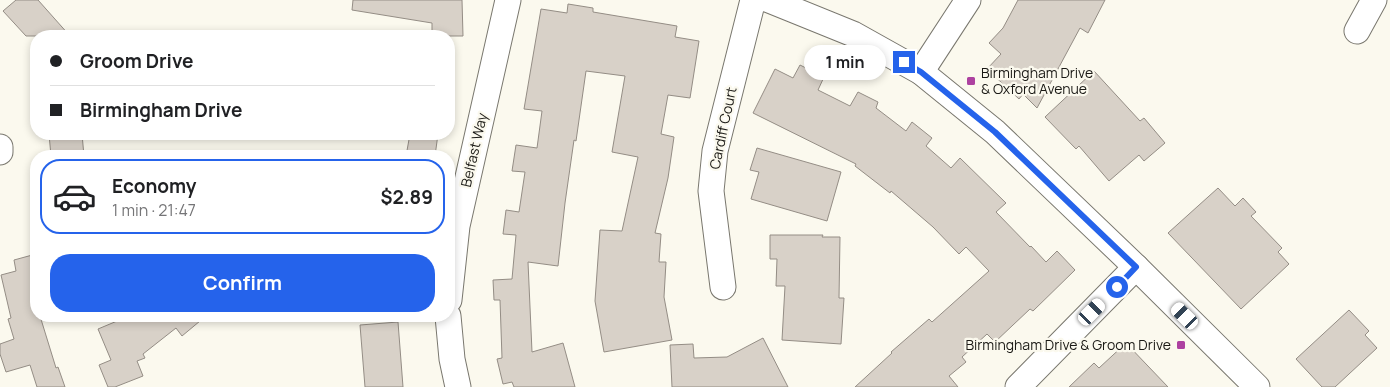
<!DOCTYPE html>
<meta charset="utf-8">
<style>
:root{--surface:#fff;--page:#f6f6f6;--text:#202124;--muted:#757577;--line:#e0e0e0;--accent:#2563eb}
body{margin:0;font-family:Manrope,sans-serif;background:var(--page);color:var(--text);height:100vh;display:flex;flex-direction:column;font-size:19px;white-space:nowrap}
*{box-sizing:border-box;margin:0}
p{font-size:16px;color:var(--muted)}
.icon{flex:none;width:28px;height:28px;fill:none;stroke:currentColor;stroke-width:2;stroke-linecap:round;stroke-linejoin:round}
.map{position:relative;flex:1;overflow:hidden}
.details{position:absolute;left:30px;top:150px;width:425px;height:172px;display:flex;flex-direction:column;background:var(--surface);border-radius:20px;box-shadow:0 2px 8px #0003}
.details>*{flex:none}
.guide{position:absolute;left:30px;top:30px;width:425px;height:110px;border-radius:20px;box-shadow:0 2px 8px #0003;display:grid;align-content:center;height:110px;padding:0 20px;background:var(--surface)}
.end{position:absolute;width:22px;height:22px;margin:-11px;border:6px solid #2563eb;background:#fff;box-shadow:0 0 0 2px #fff}
.from{border-radius:50%}
.bubble{position:absolute;height:35px;border-radius:18px;background:var(--surface);box-shadow:0 2px 8px #0003;font-size:16px;font-weight:700;line-height:35px;text-align:center}
.car{position:absolute;width:15px;height:30px;margin:-15px -8px;border-radius:6px;box-shadow:0 0 4px 1px #0007;background:linear-gradient(#fff 24%,#345 0 40%,#fff 0 76%,#345 0 86%,#fff 0)}
.guide b{display:flex;align-items:center;gap:18px;height:48px;font-size:19px}
.guide b+b{border-top:1px solid var(--line)}
.guide i{width:12px;height:12px;background:var(--text)}
ul{padding:9px 0 0;list-style:none}
li{display:flex;align-items:center;gap:15px;height:75px;margin:0 10px 8px;padding:0 10px;border:2px solid transparent;border-radius:20px}
li div{flex:1}
li b{display:block;font-size:19px}
li em{font-style:normal;font-weight:700}
li.current{border-color:var(--accent)}
li>.icon{width:45px;height:45px;stroke-width:1.5}
.cta{display:flex;gap:10px;margin-top:auto;padding:10px 20px}
.cta a{flex:1;height:58px;border-radius:20px;background:var(--accent);color:#fff;font-size:20px;font-weight:700;line-height:58px;text-align:center}
.map>svg:first-child{display:block}
.building{fill:#d8d1c8;stroke:#948d85}
.lines{fill:none;stroke-linecap:round;stroke-linejoin:round}
.minor-casing{stroke:#79776e;stroke-width:27}
.minor{stroke:#fff;stroke-width:25}
.route{stroke:#2563eb;stroke-width:6}
.poi-dot{fill:#ad41a0;stroke:#fbf9ee;stroke-width:2}
.labels{text-anchor:middle;stroke-width:4.5;stroke-linejoin:round;paint-order:stroke}
.poi-label{font-size:14px;fill:#1a1915;stroke:#fbf9ee;text-anchor:start}
.street-label{font-size:14px;fill:#1a1915;stroke:#fbf9ee}
</style>
<div class="map">
<svg width="1390" height="387" viewBox="0 0 1390 387">
<rect width="100%" height="100%" fill="#fbf9ee"/>
<!-- building -->
<g class="building">
<polygon points="16,0 38,0 70,36 26,36 3,11"/>
<polygon points="353,0 462,0 463,36 432,36 432,23 352,10"/>
<polygon points="1018,0 1105,0 1088,33 1080,28 1037,108 1023,94 1019,99 987,69 1001,54 989,43 1003,28"/>
<polygon points="568,4 593,8 593,12 677,26 675,37 699,41 690,98 668,95 661,134 674,137 668,178 655,233 661,234 659,262 666,262 664,297 672,340 604,352 595,301 600,230 622,231 638,157 612,152 625,76 586,71 576,141 574,140 565,203 558,266 528,262 532,352 563,343 575,387 514,387 512,382 503,384 497,359 502,358 500,300 494,300 493,280 512,279 516,235 503,234 506,210 519,212 525,172 512,171 516,145 537,148 542,111 524,109 541,9 567,13"/>
<polygon points="800,65 824,77 818,90 850,106 858,92 878,102 876,108 906,131 912,122 932,138 926,146 951,168 960,158 1006,203 996,212 1030,247 1031,246 1046,262 1057,251 1075,270 1033,311 1030,309 995,342 987,334 962,357 966,362 949,376 958,387 855,387 892,353 891,352 929,319 932,322 989,271 966,247 959,254 933,227 891,191 890,193 855,166 856,164 753,113 775,69 793,78"/>
<polygon points="1094,71 1140,121 1144,118 1165,143 1144,161 1139,155 1109,181 1079,146 1076,149 1045,117"/>
<polygon points="49,134 82,134 84,156 51,156"/>
<polygon points="410,134 438,134 435,156 406,156"/>
<polygon points="757,148 841,172 827,221 751,199 759,172 750,170"/>
<polygon points="1218,188 1235,206 1243,198 1256,212 1251,216 1282,248 1278,252 1289,264 1241,309 1168,233"/>
<polygon points="770,235 823,235 822,237 840,237 839,298 844,298 841,344 782,340 785,286 776,286 777,259 770,259"/>
<polygon points="36,254 36,316 40,316 56,368 58,367 65,387 37,387 30,365 6,372 0,354 0,344 14,339 8,319 11,318 1,275 16,271 14,260"/>
<polygon points="1349,310 1369,331 1365,335 1377,348 1335,387 1322,387 1296,359"/>
<polygon points="129,316 206,316 182,336 176,328 143,354 145,358 137,361 143,376 115,387 108,387 99,365 111,360 98,329"/>
<polygon points="398,322 403,387 365,387 360,325"/>
<polygon points="763,338 788,387 672,387 670,345 693,344 694,358 727,357"/>
<polygon points="1126,343 1168,387 1069,387 1094,363 1099,368"/>
</g>
<g class="lines">
<defs>
<g id="minor">
<polyline points="769,0 853,34 921,72 995,132 1136,267 1257,387"/>
<polyline points="1357,31 1374,0"/>
<polyline points="921,72 968,0"/>
<polyline points="0,147 0,152"/>
<polyline points="723,287 711,191 715,151 753,0"/>
<polyline points="449,300 457,226 508,0"/>
<polyline points="448,316 452,359 458,387"/>
<polyline points="1018,387 1136,267"/>
</g>
</defs>
<!-- minor casing -->
<use href="#minor" class="minor-casing"/>
<!-- minor -->
<use href="#minor" class="minor"/>
</g>
<g class="lines">
<!-- route -->
<polyline class="route" points="904,62 921,72 995,132 1136,267 1117,287"/>
</g>
<!-- markers -->
<g class="poi-dot">
<rect x="966" y="76" width="10" height="10" rx="2.5"/>
<rect x="1176" y="340" width="10" height="10" rx="2.5"/>
</g>
<g class="labels">
<!-- poi labels -->
<g class="poi-label">
<text x="981" y="78">Birmingham Drive<tspan x="981" dy="16">&amp; Oxford Avenue</tspan></text>
<text x="1171" y="350" text-anchor="end">Birmingham Drive &amp; Groom Drive</text>
</g>
<!-- street labels -->
<g class="street-label">
<text transform="translate(723 128) rotate(-78)" y="5">Cardiff Court</text>
<text transform="translate(474 150) rotate(-77)" y="5">Belfast Way</text>
</g>
</g>
</svg>
<i class="end from" style="left:1117px;top:287px"></i>
<i class="end" style="left:904px;top:62px"></i>
<div class="bubble" style="left:804px;top:45px;width:82px">1 min</div>
<i class="car" style="left:1092px;top:312px;rotate:45deg"></i>
<i class="car" style="left:1185px;top:316px;rotate:315deg"></i>
<div class="guide">
<b><i class="from"></i>Groom Drive</b>
<b><i></i>Birmingham Drive</b>
</div>
<section class="details">
<ul>
<li class="current"><svg class="icon" aria-label="car" viewBox="0 0 24 24"><path d="M5 17H2v-5l4-1 3-4h7l3 4 3 1v5h-3M9 17h6M6 11h13"/><circle cx="7" cy="17" r="2"/><circle cx="17" cy="17" r="2"/></svg><div><b>Economy</b><p>1 min · 21:47</p></div><em>$2.89</em></li>
</ul>
<div class="cta"><a>Confirm</a></div>
</section>
</div>
